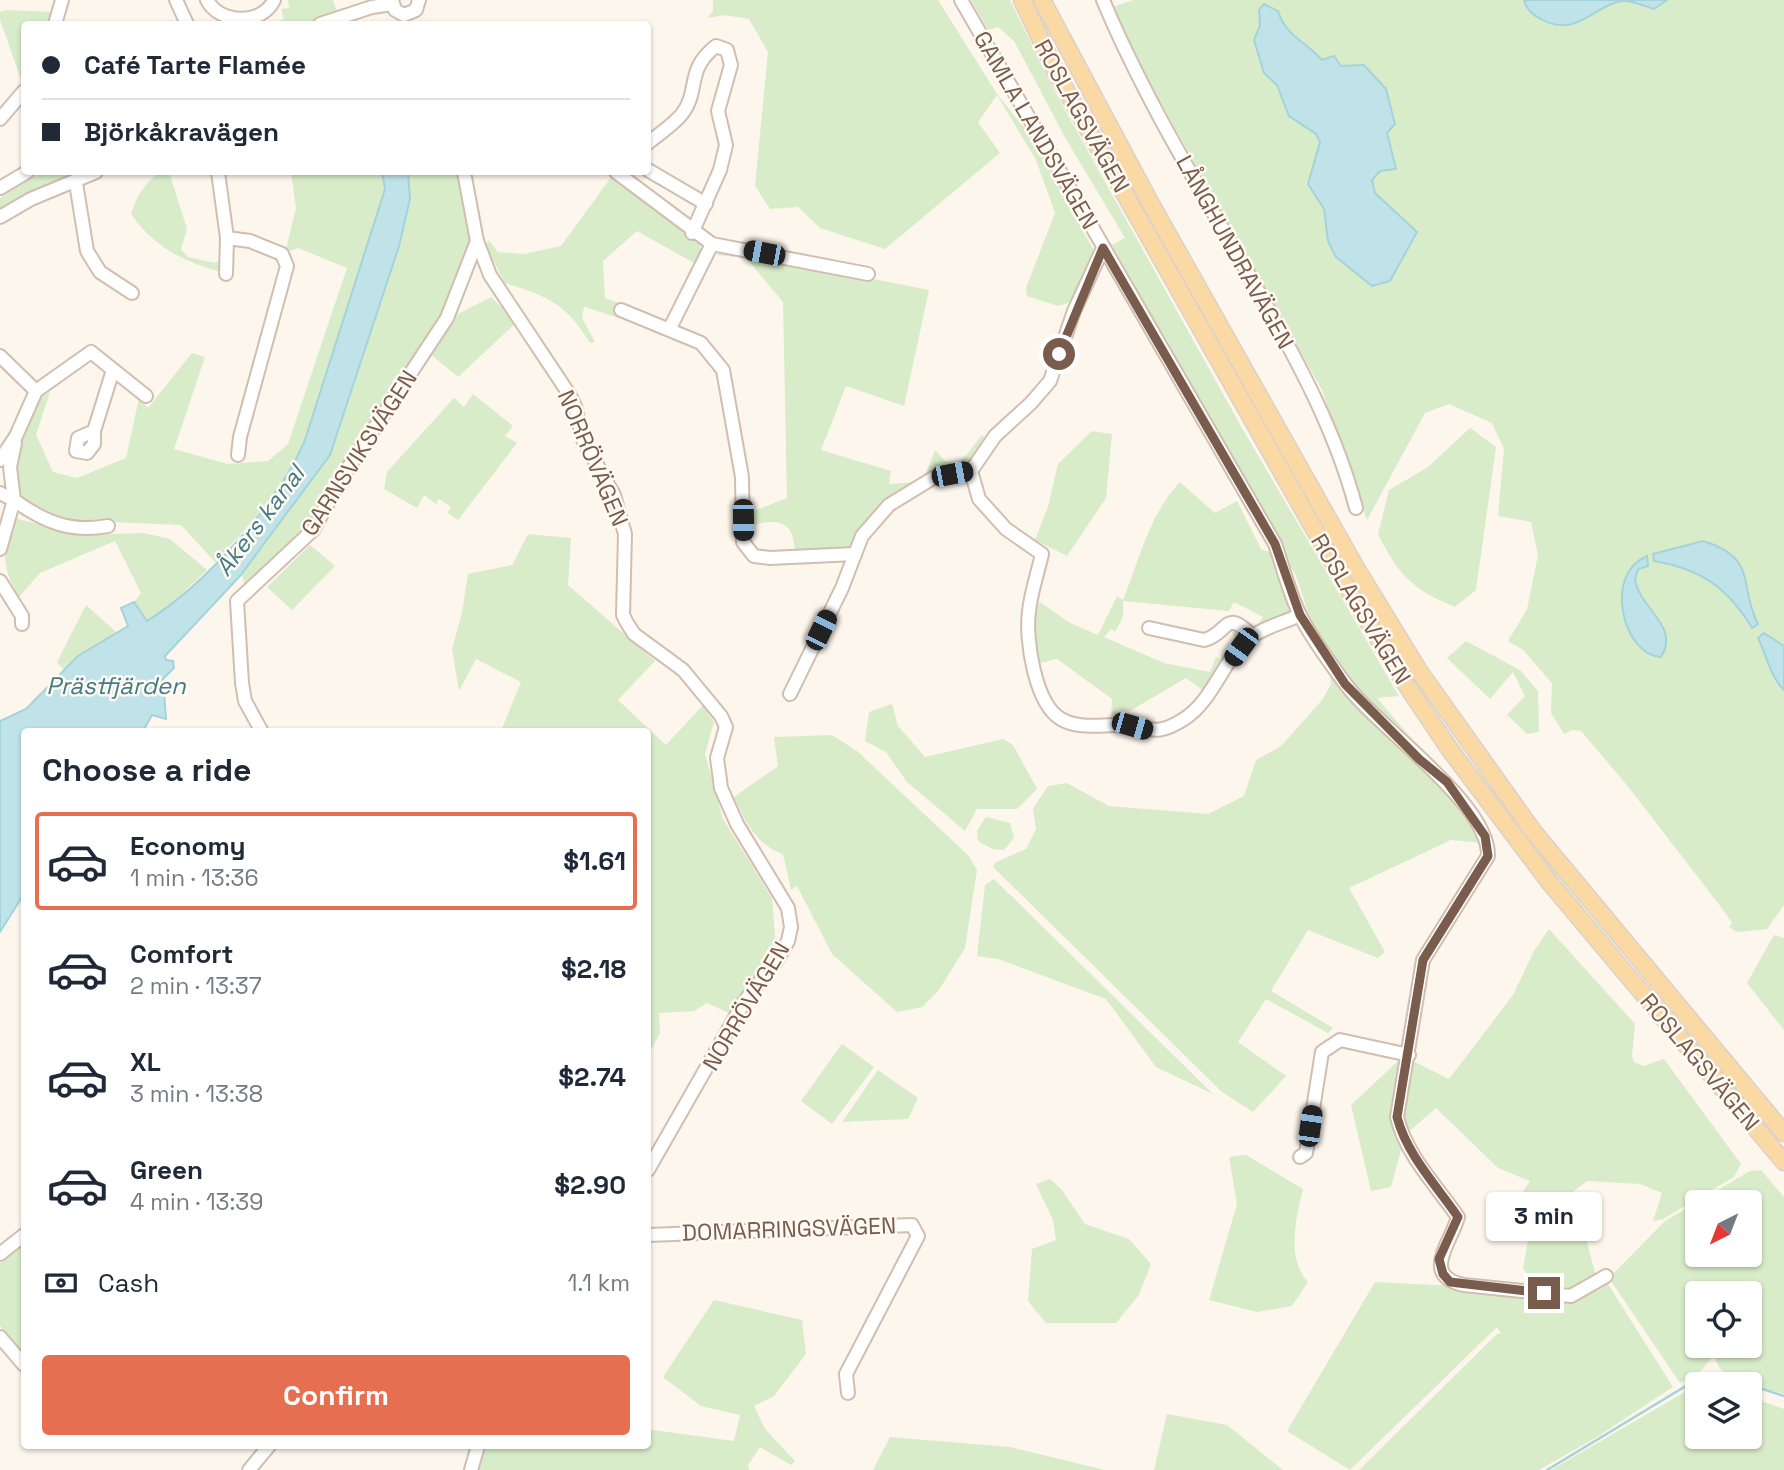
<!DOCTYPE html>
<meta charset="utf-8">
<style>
:root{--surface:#fff;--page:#f2f2f3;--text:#1f2937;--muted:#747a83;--line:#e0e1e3;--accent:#e76f51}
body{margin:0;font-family:"Space Grotesk",sans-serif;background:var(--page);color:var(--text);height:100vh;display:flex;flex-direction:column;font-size:26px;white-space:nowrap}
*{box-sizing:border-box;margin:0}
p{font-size:23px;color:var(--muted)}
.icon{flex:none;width:38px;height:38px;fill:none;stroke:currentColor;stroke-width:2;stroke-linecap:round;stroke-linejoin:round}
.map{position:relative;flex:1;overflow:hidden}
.side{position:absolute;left:21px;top:728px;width:630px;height:721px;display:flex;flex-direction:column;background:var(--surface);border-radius:7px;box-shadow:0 2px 5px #0004}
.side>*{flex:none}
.hud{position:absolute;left:21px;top:21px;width:630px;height:154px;border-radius:7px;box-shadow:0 2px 5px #0004;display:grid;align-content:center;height:154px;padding:0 21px;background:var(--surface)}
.needle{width:46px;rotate:222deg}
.controls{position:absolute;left:1685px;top:1190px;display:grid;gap:14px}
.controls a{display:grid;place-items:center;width:77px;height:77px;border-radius:7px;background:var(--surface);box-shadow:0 2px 5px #0004;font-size:35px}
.end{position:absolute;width:32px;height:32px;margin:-16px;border:9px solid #7a5c4d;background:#fff;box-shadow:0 0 0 4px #fff}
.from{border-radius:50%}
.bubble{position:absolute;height:49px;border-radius:7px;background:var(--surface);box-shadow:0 2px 5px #0004;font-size:23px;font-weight:800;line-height:49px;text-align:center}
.car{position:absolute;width:21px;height:42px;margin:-21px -10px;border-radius:9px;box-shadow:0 0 5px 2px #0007;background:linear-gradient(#222 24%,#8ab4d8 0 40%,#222 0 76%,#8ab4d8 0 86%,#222 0)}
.hud b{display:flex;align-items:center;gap:24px;height:66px;font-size:26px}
.hud b+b{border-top:2px solid var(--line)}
.hud i{width:18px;height:18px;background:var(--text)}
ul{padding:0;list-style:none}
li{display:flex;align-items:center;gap:21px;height:98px;margin:0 14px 10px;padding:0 7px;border:4px solid transparent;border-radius:7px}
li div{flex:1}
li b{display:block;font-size:26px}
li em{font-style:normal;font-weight:800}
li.on{border-color:var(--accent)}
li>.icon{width:63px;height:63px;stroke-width:1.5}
h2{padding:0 21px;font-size:32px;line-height:84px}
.pay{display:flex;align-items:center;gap:18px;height:77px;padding:0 21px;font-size:26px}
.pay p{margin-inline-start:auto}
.primary-button{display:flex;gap:14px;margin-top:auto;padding:14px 21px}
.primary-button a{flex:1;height:80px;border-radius:7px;background:var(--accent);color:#fff;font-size:28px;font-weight:800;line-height:80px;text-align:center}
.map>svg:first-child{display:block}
.green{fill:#d8ecc9;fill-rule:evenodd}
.water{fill:#bfe3e8;stroke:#a5d3da;stroke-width:2}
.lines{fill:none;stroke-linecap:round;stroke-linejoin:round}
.stream{stroke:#a5d3da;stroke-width:2.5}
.minor-casing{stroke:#d1beb0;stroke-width:16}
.major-casing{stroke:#dad1cd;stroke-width:19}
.minor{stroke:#fff;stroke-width:12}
.major{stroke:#fbd9a5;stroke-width:16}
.route{stroke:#7a5c4d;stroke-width:9}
.labels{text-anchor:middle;stroke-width:5;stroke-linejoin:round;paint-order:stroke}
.street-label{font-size:23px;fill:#7a5c4d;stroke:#fffaf3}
.water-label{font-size:24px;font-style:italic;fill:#437c86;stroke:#fffaf3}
</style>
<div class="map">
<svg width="1784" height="1470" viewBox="0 0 1784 1470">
<rect width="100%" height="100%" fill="#fdf6ec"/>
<!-- green -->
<g class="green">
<polygon points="288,0 333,0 341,24 271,24 284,19 281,9 289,8"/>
<polygon points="713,0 938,0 997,94 1031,136 1094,251 1071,302 1058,306 1027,296 1026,288 1055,213 1036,160 997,95 978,122 1000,153 885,249 820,228 798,207 770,209 755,186 768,52 749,19 724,15 708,18 713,11"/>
<polygon points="971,0 1010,0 1055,92 1242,428 1399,696 1377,698 1423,752 1410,758 1440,784 1482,843 1451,840 1349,888 1385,952 1378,958 1308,930 1271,991 1333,1028 1328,1033 1266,999 1238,1042 1286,1076 1253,1112 1222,1092 993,867 996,862 1026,849 1036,829 1033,809 1048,786 1067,783 1109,806 1208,814 1244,796 1256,760 1281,746 1322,700 1331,684 1327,651 1308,613 1297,578 1112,245 1125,238 1066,139 1014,41 998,27 988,30"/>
<path d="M1028,0H1034C1078,106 1142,204 1197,304C1279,451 1357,601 1454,738C1556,881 1671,1013 1784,1147V1155L1577,908L1469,768L1379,633L1083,110Z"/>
<polygon points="1134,0 1784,0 1784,905 1767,929 1737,932 1729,927 1732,923 1724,911 1630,789 1581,731 1572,730 1564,734 1551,713 1552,683 1523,650 1508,641 1527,609 1538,555 1531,522 1498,516 1504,449 1492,423 1449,404 1425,413 1367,520 1322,390 1144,73 1112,7"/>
<polygon points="7,10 53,12 49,24 24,24 23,85 0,20 0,12"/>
<polygon points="41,172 83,172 0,214 0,198"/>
<path d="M160,172H169L187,229L181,249L188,257L215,263L221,260L218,271C183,262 152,245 131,214C137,195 145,183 160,172Z"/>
<path d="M291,172H382L385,189L305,440C285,488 250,524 215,562L181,525L112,522L81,525L20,507L9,466L40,397L50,392L36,435L53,472L77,478L126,458L139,398L148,408L192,353L205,357L174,449L228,464L268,461L288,444L347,268L298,248L285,253L296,208Z"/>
<polygon points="408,172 458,172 471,241 464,271 429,335 307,529 245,588 242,574 330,455 410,199"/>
<path d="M612,176L699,243L702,252L696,264L637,231L603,261L605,298L632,308L626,320L584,307L582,318L595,342L590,343C568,305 546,295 505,283L485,245L489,240L498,252L524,254L561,246Z"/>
<path d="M721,249L929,290L904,406L846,386L821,450L891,471L889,484L919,482L851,549L795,553C794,518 776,518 747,527L749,513L787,498L783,302L746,258L717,255Z"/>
<polygon points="491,297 517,322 458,377 430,354 458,314"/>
<polygon points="473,394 513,426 505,436 517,443 458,520 447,513 451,507 439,499 436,504 424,495 417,508 384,489 387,472 454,398 464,407"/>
<path d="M1470,428L1496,447L1476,590L1455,607C1411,588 1400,577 1378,534L1389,490L1428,467Z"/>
<polygon points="1092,431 1112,434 1106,498 1067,556 1035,540 1048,507 1058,464"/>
<polygon points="982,435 984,437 966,468 925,476 935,450 945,461 956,463 964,458"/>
<path d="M1180,482L1215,513L1237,501L1261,549L1272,553L1292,606L1285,616L1256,627L1263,617L1234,602L1229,611L1123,601V617L1115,632L1111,629L1104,637L1164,663L1210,672L1216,657L1220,659L1235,638L1231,631L1237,627L1249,636L1204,691L1186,678L1130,711L1117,709L1116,718H1111L1112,699L1057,659L1040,663C1036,643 1027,620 1040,602L1070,623L1098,635L1117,596L1123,600C1139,560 1150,513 1180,482Z"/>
<path d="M14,518L81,535L143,533L170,539L207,570L167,608L147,621L134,602L141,593L115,541L40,573L19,597C0,563 3,554 14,518Z"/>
<polygon points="528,534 571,538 568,585 655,661 618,700 666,745 703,705 714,722 705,754 723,819 772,898 776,947 731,1014 707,1003 694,1011 659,1013 660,1033 648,1056 648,732 501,731 521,682 476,659 459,691 452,649 462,613 468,574 512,565"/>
<polygon points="310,545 335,566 292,610 267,587"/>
<polygon points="86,605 117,633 78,656 64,670 57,662"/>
<polygon points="1466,641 1520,670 1538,691 1539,732 1527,734 1507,715 1525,696 1513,672 1490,699 1447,658"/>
<polygon points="892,704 898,726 925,757 1003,739 1013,745 1037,789 1017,809 977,809 965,831 907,782 886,752 865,741 869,712"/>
<path d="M832,735L857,751L969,856L977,870L965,948L939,990L922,1007L897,1012L832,954L797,886L791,890L783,854C757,846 744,820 734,797L778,766L774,737Z"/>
<polygon points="986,817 1010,823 1014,838 1004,850 992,849 978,841 977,831"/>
<polygon points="994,879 1213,1094 1156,1067 1106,999 998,959 977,956 985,885"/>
<polygon points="1549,929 1635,1024 1632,1056 1634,1062 1643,1066 1664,1059 1741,1164 1734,1177 1663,1219 1653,1221 1662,1193 1640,1184 1587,1181 1574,1191 1596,1277 1581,1289 1532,1283 1523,1268 1529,1236 1508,1213 1530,1181 1498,1168 1436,1108 1405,1135 1391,1187 1371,1191 1351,1105 1399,1060 1407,1058 1449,1079 1513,995 1534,951"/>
<polygon points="1774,935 1784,938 1784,1030 1747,983"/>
<polygon points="842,1044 874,1067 832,1124 801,1101"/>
<polygon points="878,1070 918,1098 908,1119 842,1122"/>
<path d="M1246,1155L1303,1189C1296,1218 1286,1258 1308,1282L1292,1306L1257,1312L1209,1300L1237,1204L1229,1157Z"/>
<path d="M1761,1170L1784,1197V1394C1757,1386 1721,1385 1714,1355L1699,1373L1680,1383L1609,1278L1665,1221L1750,1171ZM1698,1202H1750V1255H1698ZM1698,1293H1750V1346H1698Z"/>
<polygon points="1050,1179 1061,1189 1085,1224 1129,1239 1151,1264 1139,1295 1116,1323 1046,1323 1028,1301 1032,1249 1056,1240 1053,1220 1036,1184"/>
<polygon points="24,1241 24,1355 0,1326 0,1263"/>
<polygon points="1606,1281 1673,1387 1597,1437 1539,1470 1359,1470 1497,1334 1501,1334 1497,1327 1350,1470 1287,1431 1375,1282 1455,1286 1567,1299 1588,1294"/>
<polygon points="714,1300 802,1320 806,1354 774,1396 754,1406 765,1429 795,1461 791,1465 760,1447 748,1465 749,1470 479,1470 485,1446 648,1446 648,1431 653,1430 734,1441 740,1415 701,1406 663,1377"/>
<polygon points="1697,1385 1698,1437 1750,1437 1750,1397 1784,1409 1784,1470 1551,1470"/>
<polygon points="1167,1414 1227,1425 1283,1470 1154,1470"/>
<polygon points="890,1437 1010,1447 1105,1470 873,1470"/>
</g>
<!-- water -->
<g class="water">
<path d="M1524,0H1667L1654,9C1644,6 1632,0 1622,1C1594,5 1576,39 1541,19C1533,15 1526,10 1524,0Z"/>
<path d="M1264,4L1278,11C1286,37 1307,42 1322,60L1334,56L1341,66L1364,65L1386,89L1395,124L1387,133L1396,169L1380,171L1372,180L1375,193L1417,232L1390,281L1372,286L1336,257L1328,241L1324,209L1308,184L1320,142L1316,134L1289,116L1277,85L1264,73L1254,40L1260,25L1259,10Z"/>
<path d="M382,172H408L410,199L399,246L330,455L240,576L165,656L166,660L173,661L174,668L163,679L166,719L152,715L143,731L24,732V894L0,932V721L26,709L78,656L128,626L121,608L134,602L147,621C205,585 279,502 305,440L385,189Z"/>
<path d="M1703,541C1759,558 1738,586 1758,624L1752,628C1728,588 1701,569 1654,561L1653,554Z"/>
<path d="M1647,556L1648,566L1638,569L1635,579C1639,609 1681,626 1661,657C1624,656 1602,575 1647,556Z"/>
<path d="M1764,633L1784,646V690C1771,678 1766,654 1758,638Z"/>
</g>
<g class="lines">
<!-- stream -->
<g class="stream">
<polyline points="1750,1385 1784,1396"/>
<polyline points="1547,1470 1704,1375 1714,1374 1747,1384"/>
</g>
<defs>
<g id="minor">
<polyline points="176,0 187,24"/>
<path d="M207,0C219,24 262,26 274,0"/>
<polyline points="392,0 395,10 404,15 416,10 419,0"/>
<path d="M961,0L1275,544C1283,567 1289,593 1300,615C1311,638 1329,661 1344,682C1375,726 1490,803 1488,856L1423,960L1397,1117C1406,1155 1436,1185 1458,1217C1451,1243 1420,1276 1464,1285L1571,1296L1606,1276"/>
<path d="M1103,0C1146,103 1206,198 1261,296C1299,364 1336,432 1356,508"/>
<polyline points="55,24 62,0"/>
<polyline points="320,24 372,7 392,4"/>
<polyline points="0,119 24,91"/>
<path d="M648,143C659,134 673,125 682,114C700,91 685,70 716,46L727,50L731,65L718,111L726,145L720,170L692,233"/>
<polyline points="648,170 706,204"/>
<polyline points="218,172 227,238 226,274"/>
<polyline points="464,172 477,241 490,275 569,394 575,406 583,440 614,495 625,534 623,615 627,623 634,634 683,670 721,716 726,727 717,758 721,788 737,824 788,908 791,927 788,941 777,960 744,1002 648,1170"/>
<polyline points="616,172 712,244 868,274"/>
<polyline points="76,183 87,251 100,272 132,293"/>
<polyline points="0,188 27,172"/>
<polyline points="0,217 31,199 96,172"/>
<polyline points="227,238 250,241 282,254 287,266 240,437 238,455"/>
<polyline points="621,310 701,343 723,370 742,477 743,542 750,551 754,556 770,558 855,554"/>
<polyline points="670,328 712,244"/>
<polyline points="0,356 36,391"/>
<polyline points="94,431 94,444 87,453 76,451 78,438 94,431 113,370"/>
<path d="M15,443L10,467L14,500C44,522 71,533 108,526"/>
<polyline points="0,460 16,436 36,391 91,352 146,396"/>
<path d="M971,471L979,499L1006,529L1042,554C1038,572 1031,592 1029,611C1025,639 1035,704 1061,719C1078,729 1099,725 1118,725C1149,725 1153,739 1184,719C1214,700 1223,658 1251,637C1265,627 1285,622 1300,615"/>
<polyline points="0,493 14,500 0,549"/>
<polyline points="0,581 22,616 22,624"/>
<path d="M1149,628L1204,640C1229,634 1224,607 1252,636"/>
<polyline points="790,694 842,588 862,536 889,505 933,478 971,471 995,436 1031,403 1050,381 1074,311 1103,248"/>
<polyline points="262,732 245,701 242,683 237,601 313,530 346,471 447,318 477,241"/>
<polyline points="1300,1157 1306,1153 1322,1052 1340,1040 1409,1055"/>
<polyline points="648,1235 912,1225 918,1236 846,1374 848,1393"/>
<polyline points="0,1254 24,1235"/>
<polyline points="0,1337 24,1365"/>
<polyline points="249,1470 269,1446"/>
<polyline points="471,1470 478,1446"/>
</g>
<g id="major">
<polyline points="1022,0 1058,76 1344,582 1405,683 1450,750 1550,883 1784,1162"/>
<polyline points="1042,0 1152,206 1356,568 1419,671 1533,831 1784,1133"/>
</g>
</defs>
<!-- minor casing -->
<use href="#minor" class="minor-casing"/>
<!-- major casing -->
<use href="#major" class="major-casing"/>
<!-- minor -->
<use href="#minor" class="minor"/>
<!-- major -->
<use href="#major" class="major"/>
</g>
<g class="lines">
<!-- route -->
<path class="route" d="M1059,354L1103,248L1275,544L1300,615L1345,684L1419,759L1447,782L1485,836L1488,856L1423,960L1397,1117C1407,1155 1436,1185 1458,1217L1439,1259L1443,1274L1450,1282L1544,1293"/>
</g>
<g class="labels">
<!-- street labels -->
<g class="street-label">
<text transform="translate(1082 116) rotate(61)" y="8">ROSLAGSVÄGEN</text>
<text transform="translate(1036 130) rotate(60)" y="8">GAMLA LANDSVÄGEN</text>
<text transform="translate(1235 252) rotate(61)" y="8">LÅNGHUNDRAVÄGEN</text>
<text transform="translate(359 453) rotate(-57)" y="8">GARNSVIKSVÄGEN</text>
<text transform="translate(593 458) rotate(67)" y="8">NORRÖVÄGEN</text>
<text transform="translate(1361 609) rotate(59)" y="8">ROSLAGSVÄGEN</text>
<text transform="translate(746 1006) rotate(-59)" y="8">NORRÖVÄGEN</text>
<text transform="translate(1700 1062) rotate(50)" y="8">ROSLAGSVÄGEN</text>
<text transform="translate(789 1229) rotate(-2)" y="8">DOMARRINGSVÄGEN</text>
</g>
<!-- water labels -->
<g class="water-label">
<text transform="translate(260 521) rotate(-53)" y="8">Åkers kanal</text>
<text x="116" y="694">Prästfjärden</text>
</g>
</g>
</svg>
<div class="controls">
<a><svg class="needle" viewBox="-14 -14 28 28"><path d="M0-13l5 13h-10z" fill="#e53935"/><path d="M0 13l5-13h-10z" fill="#747a83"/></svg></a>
<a><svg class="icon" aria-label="locate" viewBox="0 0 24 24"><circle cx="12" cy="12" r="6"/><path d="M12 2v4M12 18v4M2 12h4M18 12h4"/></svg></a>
<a><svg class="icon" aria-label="layers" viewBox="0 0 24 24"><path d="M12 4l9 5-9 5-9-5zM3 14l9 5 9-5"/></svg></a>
</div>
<i class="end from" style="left:1059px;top:354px"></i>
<i class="end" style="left:1544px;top:1293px"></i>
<div class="bubble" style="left:1486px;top:1192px;width:116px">3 min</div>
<i class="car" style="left:764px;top:253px;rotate:281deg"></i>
<i class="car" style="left:952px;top:474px;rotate:79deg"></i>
<i class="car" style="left:743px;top:520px;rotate:179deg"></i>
<i class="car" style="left:821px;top:630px;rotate:26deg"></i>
<i class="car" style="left:1241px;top:647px;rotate:216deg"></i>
<i class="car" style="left:1132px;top:726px;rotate:106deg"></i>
<i class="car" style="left:1310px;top:1126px;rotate:8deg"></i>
<div class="hud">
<b><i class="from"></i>Café Tarte Flamée</b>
<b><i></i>Björkåkravägen</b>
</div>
<section class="side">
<h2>Choose a ride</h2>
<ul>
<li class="on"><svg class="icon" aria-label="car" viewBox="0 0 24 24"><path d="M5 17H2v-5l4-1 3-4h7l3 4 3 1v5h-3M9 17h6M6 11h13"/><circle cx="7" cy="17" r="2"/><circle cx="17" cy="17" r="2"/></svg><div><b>Economy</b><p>1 min · 13:36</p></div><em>$1.61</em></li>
<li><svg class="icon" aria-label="car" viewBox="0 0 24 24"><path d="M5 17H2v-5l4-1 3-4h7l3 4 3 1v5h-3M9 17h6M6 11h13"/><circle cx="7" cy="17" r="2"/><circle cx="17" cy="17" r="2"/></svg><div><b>Comfort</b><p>2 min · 13:37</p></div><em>$2.18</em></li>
<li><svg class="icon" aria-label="car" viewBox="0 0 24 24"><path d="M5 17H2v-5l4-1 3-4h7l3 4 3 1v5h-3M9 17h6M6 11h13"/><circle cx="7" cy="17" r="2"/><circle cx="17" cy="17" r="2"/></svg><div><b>XL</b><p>3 min · 13:38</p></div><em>$2.74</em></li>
<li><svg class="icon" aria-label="car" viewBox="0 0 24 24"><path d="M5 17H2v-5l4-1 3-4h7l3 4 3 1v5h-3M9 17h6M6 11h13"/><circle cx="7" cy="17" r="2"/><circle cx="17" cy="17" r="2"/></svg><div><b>Green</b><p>4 min · 13:39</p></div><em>$2.90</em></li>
</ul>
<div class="pay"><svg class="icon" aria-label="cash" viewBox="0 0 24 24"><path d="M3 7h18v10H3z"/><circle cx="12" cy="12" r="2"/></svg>Cash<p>1.1 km</p></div>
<div class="primary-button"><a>Confirm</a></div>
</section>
</div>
